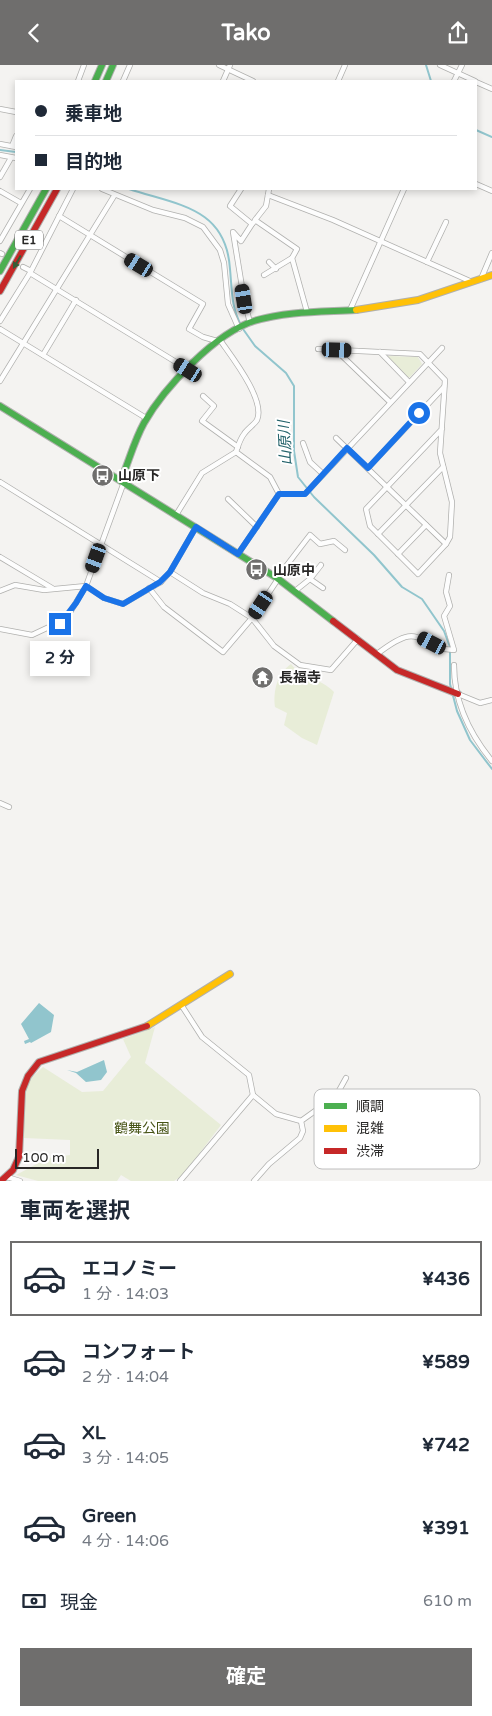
<!DOCTYPE html>
<html lang="ja">
<meta charset="utf-8">
<style>
:root{--surface:#fff;--page:#f6f6f7;--text:#1f2937;--muted:#747a83;--line:#e0e1e3;--accent:#6f6e6d}
body{margin:0;font-family:"Varela Round","Noto Sans JP",sans-serif;background:var(--page);color:var(--text);height:100vh;display:flex;flex-direction:column;font-size:19px;white-space:nowrap}
*{box-sizing:border-box;margin:0}
p{font-size:16px;color:var(--muted)}
.icon{flex:none;width:28px;height:28px;fill:none;stroke:currentColor;stroke-width:2;stroke-linecap:round;stroke-linejoin:round}
.map{position:relative;height:1116px;overflow:hidden}
.details{display:flex;flex-direction:column;background:var(--surface);flex:1}
.details>*{flex:none}
.top-card{position:absolute;left:15px;top:15px;width:462px;height:110px;border-radius:0px;box-shadow:0 2px 8px #0003;display:grid;align-content:center;height:110px;padding:0 20px;background:var(--surface)}
.scale{position:absolute;left:15px;bottom:12px;width:84px;box-sizing:border-box;padding-left:5px;border:2px solid #282726;border-top:0;font-size:14px;line-height:18px;white-space:nowrap;color:#282726;-webkit-text-stroke:4px #fff;paint-order:stroke}
.end{position:absolute;width:22px;height:22px;margin:-11px;border:6px solid #1a73e8;background:#fff;box-shadow:0 0 0 2px #fff}
.from{border-radius:50%}
.bubble{position:absolute;height:35px;border-radius:0px;background:var(--surface);box-shadow:0 2px 8px #0003;font-size:16px;font-weight:700;line-height:35px;text-align:center}
.car{position:absolute;width:15px;height:30px;margin:-15px -8px;border-radius:6px;box-shadow:0 0 4px 1px #0007;background:linear-gradient(#222 24%,#8ab4d8 0 40%,#222 0 76%,#8ab4d8 0 86%,#222 0)}
.top-card b{display:flex;align-items:center;gap:18px;height:48px;font-size:19px}
.top-card b+b{border-top:1px solid var(--line)}
.top-card i{width:12px;height:12px;background:var(--text)}
ul{padding:0;list-style:none}
li{display:flex;align-items:center;gap:15px;height:75px;margin:0 10px 8px;padding:0 10px;border:2px solid transparent;border-radius:0px}
li div{flex:1}
li b{display:block;font-size:19px}
li em{font-style:normal;font-weight:700}
li.selected{border-color:var(--accent)}
li>.icon{width:45px;height:45px;stroke-width:1.5}
h2{padding:0 20px;font-size:22px;line-height:60px}
.pay{display:flex;align-items:center;gap:12px;height:55px;padding:0 20px;font-size:19px}
.pay p{margin-inline-start:auto}
.cta{display:flex;gap:10px;margin-top:auto;padding:10px 20px}
.cta a{flex:1;height:58px;border-radius:0px;background:var(--accent);color:#fff;font-size:20px;font-weight:700;line-height:58px;text-align:center}
header{display:flex;justify-content:space-between;align-items:center;height:65px;padding:0 20px;background:var(--accent);color:#fff;font-size:22px;font-weight:700}
.map>svg:first-child{display:block}
.green{fill:#e8edd8}
.water{fill:#91c5cd}
.lines{fill:none;stroke-linecap:round;stroke-linejoin:round}
.stream{stroke:#91c5cd;stroke-width:2}
.street-casing{stroke:#b0b0ae;stroke-width:6}
.fast-casing{stroke:#b0b0ae;stroke-width:8}
.slow-casing{stroke:#b0b0ae;stroke-width:8}
.jam-casing{stroke:#b0b0ae;stroke-width:8}
.street{stroke:#fdfdfd;stroke-width:4.5}
.fast{stroke:#4caf50;stroke-width:6}
.slow{stroke:#ffc107;stroke-width:6}
.jam{stroke:#c62828;stroke-width:6}
.oneway{fill:#365d37}
.route{stroke:#1a73e8;stroke-width:6}
.labels{text-anchor:middle;stroke-width:4;stroke-linejoin:round;paint-order:stroke}
.shield{fill:#fff;stroke:#686867;stroke-width:1}
.shield-label{font-size:12px;font-weight:bold;fill:#282726}
.poi-label{font-size:14px;font-weight:bold;fill:#282726;stroke:#fff;text-anchor:start}
.park-label{font-size:14px;fill:#475416;stroke:#fff}
.water-label{font-size:15px;font-style:italic;fill:#23626a;stroke:#fff}
.key{fill:#fff;stroke:#bebebe;stroke-width:1}
.key-label{font-size:14px;fill:#282726}
</style>
<header><svg class="icon" aria-label="back" viewBox="0 0 24 24"><path d="M15 5l-7 7 7 7"/></svg>Tako<svg class="icon" aria-label="share" viewBox="0 0 24 24"><path d="M12 15V3M7 8l5-5 5 5M5 13v7h14v-7"/></svg></header>
<div class="map">
<svg width="492" height="1116" viewBox="0 0 492 1116">
<rect width="100%" height="100%" fill="#f4f3f1"/>
<!-- green -->
<g class="green">
<polygon points="388,291 418,292 422,299 410,312 407,312 387,293"/>
<path d="M291,599C302,613 319,612 334,627L317,680L302,673L284,660L287,648L275,642C273,626 277,609 291,599Z"/>
<polygon points="155,962 145,998 221,1060 183,1110 174,1116 131,1116 121,1110 117,1116 38,1116 16,1110 48,1093 70,1090 70,1075 24,1073 22,1036 25,1019 43,1002 82,1027 103,1026 131,992 123,974"/>
</g>
<!-- water -->
<g class="water">
<polygon points="39,938 54,950 51,967 31,978 30,977 25,979 24,976 29,974 21,959"/>
<polygon points="104,995 107,1007 101,1015 86,1017 76,1008 67,1005 77,1007"/>
</g>
<g class="lines">
<!-- stream -->
<g class="stream">
<polyline points="426,0 431,16"/>
<polyline points="476,65 492,72"/>
<polyline points="0,85 16,87"/>
<path d="M129,124C177,140 226,142 230,204C232,224 231,242 241,260"/>
<polyline points="243,264 255,281 286,308 294,321 294,386 298,412 314,432 374,490 402,522 422,534 444,566 450,582 450,619 457,646 470,675 492,704"/>
</g>
<defs>
<g id="street">
<polyline points="219,0 253,16"/>
<polyline points="440,0 475,16"/>
<polyline points="78,16 84,0"/>
<polyline points="123,16 130,0"/>
<polyline points="223,16 230,0"/>
<polyline points="338,16 345,0"/>
<polyline points="454,16 462,0"/>
<polyline points="476,17 492,24"/>
<polyline points="0,44 16,47"/>
<polyline points="0,79 16,82"/>
<polyline points="12,81 16,71"/>
<polyline points="0,90 16,93"/>
<polyline points="0,112 11,93"/>
<polyline points="476,119 492,126"/>
<polyline points="102,124 153,145 185,153 203,162 220,185 224,198 228,239 239,264"/>
<polyline points="241,124 230,141 252,159 254,157"/>
<polyline points="269,124 266,141 255,155 297,184 292,193 307,247"/>
<polyline points="0,126 21,138"/>
<polyline points="268,130 333,155 472,217"/>
<polyline points="59,151 203,239 189,264 203,272 217,276"/>
<polyline points="0,176 30,124"/>
<polyline points="0,188 2,189"/>
<polyline points="269,197 276,204"/>
<polyline points="427,197 446,157"/>
<polyline points="23,202 31,206"/>
<polyline points="30,208 189,305"/>
<polyline points="264,210 292,193"/>
<polyline points="481,214 492,188"/>
<polyline points="350,245 404,124"/>
<polyline points="0,256 30,208 73,124"/>
<polyline points="250,258 244,234 233,167 241,176 252,159"/>
<polyline points="0,264 146,353"/>
<path d="M220,275C231,291 266,335 257,355C254,360 247,364 244,369C240,374 238,381 236,387L270,412L279,429"/>
<polyline points="318,284 420,289 445,315 440,388 452,437 450,472 446,479 418,509 370,461 366,444 442,364"/>
<polyline points="337,286 390,337"/>
<polyline points="380,287 409,317"/>
<polyline points="43,290 76,235"/>
<polyline points="0,316 114,131"/>
<polyline points="203,331 214,341 202,356 238,382"/>
<polyline points="336,373 446,479"/>
<polyline points="303,378 310,397 323,409"/>
<polyline points="368,403 444,322"/>
<polyline points="0,417 161,517"/>
<polyline points="228,434 257,462"/>
<polyline points="176,450 202,408 236,387"/>
<polyline points="378,469 443,402"/>
<polyline points="238,489 279,429 305,429 442,283"/>
<polyline points="398,489 426,460"/>
<polyline points="0,492 52,523"/>
<polyline points="170,507 203,528 230,539 252,553 274,581 300,600 331,605 358,574"/>
<polyline points="277,513 310,470 320,479 334,476 345,485"/>
<polyline points="310,514 321,500"/>
<polyline points="149,523 164,542 223,587 252,553 278,514"/>
<polyline points="0,526 15,520 44,525 86,521 104,533 123,539 161,517 170,507 196,462"/>
<polyline points="295,526 310,514 323,523"/>
<polyline points="0,564 32,570 66,554 86,521 124,417"/>
<path d="M377,589C425,552 414,584 454,585L444,551L450,541L446,527L449,510"/>
<path d="M454,600C454,637 469,668 492,696"/>
<polyline points="458,629 480,638 492,635"/>
<polyline points="0,738 9,742"/>
<polyline points="253,1030 276,1049 301,1056"/>
<polyline points="7,1112 20,1116"/>
<polyline points="180,1116 253,1030 249,1010 202,972 182,941"/>
<polyline points="254,1116 269,1099 300,1073 303,1066 301,1056 336,1031 346,1013"/>
</g>
<g id="fast">
<polyline points="95,16 102,0"/>
<polyline points="106,16 113,0"/>
<polyline points="0,206 46,124"/>
<polyline points="0,341 277,513 333,556"/>
<path d="M121,415C129,396 134,376 144,358C164,323 215,268 254,256C287,246 322,247 356,245"/>
</g>
<g id="slow">
<polyline points="356,245 418,235 492,210"/>
<polyline points="147,961 230,909"/>
</g>
<g id="jam">
<polyline points="0,226 57,124"/>
<polyline points="333,556 397,605 458,629"/>
<polyline points="1,1116 13,1105 19,1092 22,1026 28,1011 39,997 147,961"/>
</g>
</defs>
<!-- street casing -->
<use href="#street" class="street-casing"/>
<!-- fast casing -->
<use href="#fast" class="fast-casing"/>
<!-- slow casing -->
<use href="#slow" class="slow-casing"/>
<!-- jam casing -->
<use href="#jam" class="jam-casing"/>
<!-- street -->
<use href="#street" class="street"/>
<!-- fast -->
<use href="#fast" class="fast"/>
<!-- slow -->
<use href="#slow" class="slow"/>
<!-- jam -->
<use href="#jam" class="jam"/>
</g>
<!-- one-way arrows -->
<defs><path id="oneway-solid" d="M-6-.8H1V-3.2L6.5 0L1 3.2V.8H-6Z" transform="scale(1.25)"/></defs>
<use class="oneway" href="#oneway-solid" transform="translate(17 197) rotate(120)"/>
<g class="lines">
<!-- route -->
<polyline class="route" points="60,559 76,538 86,521 104,533 123,539 160,517 170,507 196,462 238,489 279,429 305,429 347,383 368,403 419,348"/>
</g>
<!-- icons -->
<defs>
<symbol id="bus-disc" viewBox="-11 -11 22 22"><circle r="9.5" fill="#6f6e6d" stroke="#fff"/><path d="M-5-6H5V4H4V6H2V4H-2V6H-4V4H-5ZM-3.5-4V0h7V-4ZM-3.5 1.2v1.5H-2V1.2ZM2 1.2v1.5H3.5V1.2Z" fill="#fff"/></symbol>
<symbol id="temple-disc" viewBox="-11 -11 22 22"><circle r="9.5" fill="#6f6e6d" stroke="#fff"/><path d="M0-6L5-2H3V0L6.5 2.5H4V6H1.5V3h-3V6H-4V2.5H-6.5L-3 0V-2H-5Z" fill="#fff"/></symbol>
</defs>
<g fill-rule="evenodd">
<use href="#bus-disc" x="90" y="398" width="25" height="25"/>
<use href="#bus-disc" x="244" y="492" width="25" height="25"/>
<use href="#temple-disc" x="250" y="600" width="25" height="25"/>
</g>
<g class="labels">
<!-- shield labels -->
<rect class="shield" x="15" y="165.5" width="28" height="19" rx="4"/>
<g class="shield-label">
<text x="29" y="179">E1</text>
</g>
<!-- poi labels -->
<g class="poi-label">
<text x="118" y="415">山原下</text>
<text x="273" y="510">山原中</text>
<text x="279" y="617">長福寺</text>
</g>
<!-- park labels -->
<g class="park-label">
<text x="142" y="1068">鶴舞公園</text>
</g>
<!-- water labels -->
<g class="water-label">
<text transform="translate(285 378) rotate(-93)" y="5">山原川</text>
</g>
</g>
<!-- legend -->
<rect x="314" y="1024" width="166" height="80" rx="8" class="key"/>
<rect x="324" y="1038" width="23" height="6" fill="#4caf50"/>
<rect x="324" y="1060" width="23" height="7" fill="#ffc107"/>
<rect x="324" y="1083" width="23" height="6" fill="#c62828"/>
<g class="key-label">
<text x="356" y="1046">順調</text>
<text x="356" y="1068">混雑</text>
<text x="356" y="1091">渋滞</text>
</g>
</svg>
<div class="scale">100 m</div>
<i class="end from" style="left:419px;top:348px"></i>
<i class="end" style="left:60px;top:559px"></i>
<div class="bubble" style="left:30px;top:576px;width:60px">2 分</div>
<i class="car" style="left:139px;top:200px;rotate:301deg"></i>
<i class="car" style="left:244px;top:234px;rotate:351deg"></i>
<i class="car" style="left:337px;top:285px;rotate:92deg"></i>
<i class="car" style="left:188px;top:305px;rotate:302deg"></i>
<i class="car" style="left:96px;top:493px;rotate:200deg"></i>
<i class="car" style="left:261px;top:540px;rotate:214deg"></i>
<i class="car" style="left:432px;top:578px;rotate:297deg"></i>
<div class="top-card">
<b><i class="from"></i>乗車地</b>
<b><i></i>目的地</b>
</div>
</div>
<section class="details">
<h2>車両を選択</h2>
<ul>
<li class="selected"><svg class="icon" aria-label="car" viewBox="0 0 24 24"><path d="M5 17H2v-5l4-1 3-4h7l3 4 3 1v5h-3M9 17h6M6 11h13"/><circle cx="7" cy="17" r="2"/><circle cx="17" cy="17" r="2"/></svg><div><b>エコノミー</b><p>1 分 · 14:03</p></div><em>¥436</em></li>
<li><svg class="icon" aria-label="car" viewBox="0 0 24 24"><path d="M5 17H2v-5l4-1 3-4h7l3 4 3 1v5h-3M9 17h6M6 11h13"/><circle cx="7" cy="17" r="2"/><circle cx="17" cy="17" r="2"/></svg><div><b>コンフォート</b><p>2 分 · 14:04</p></div><em>¥589</em></li>
<li><svg class="icon" aria-label="car" viewBox="0 0 24 24"><path d="M5 17H2v-5l4-1 3-4h7l3 4 3 1v5h-3M9 17h6M6 11h13"/><circle cx="7" cy="17" r="2"/><circle cx="17" cy="17" r="2"/></svg><div><b>XL</b><p>3 分 · 14:05</p></div><em>¥742</em></li>
<li><svg class="icon" aria-label="car" viewBox="0 0 24 24"><path d="M5 17H2v-5l4-1 3-4h7l3 4 3 1v5h-3M9 17h6M6 11h13"/><circle cx="7" cy="17" r="2"/><circle cx="17" cy="17" r="2"/></svg><div><b>Green</b><p>4 分 · 14:06</p></div><em>¥391</em></li>
</ul>
<div class="pay"><svg class="icon" aria-label="cash" viewBox="0 0 24 24"><path d="M3 7h18v10H3z"/><circle cx="12" cy="12" r="2"/></svg>現金<p>610 m</p></div>
<div class="cta"><a>確定</a></div>
</section>
